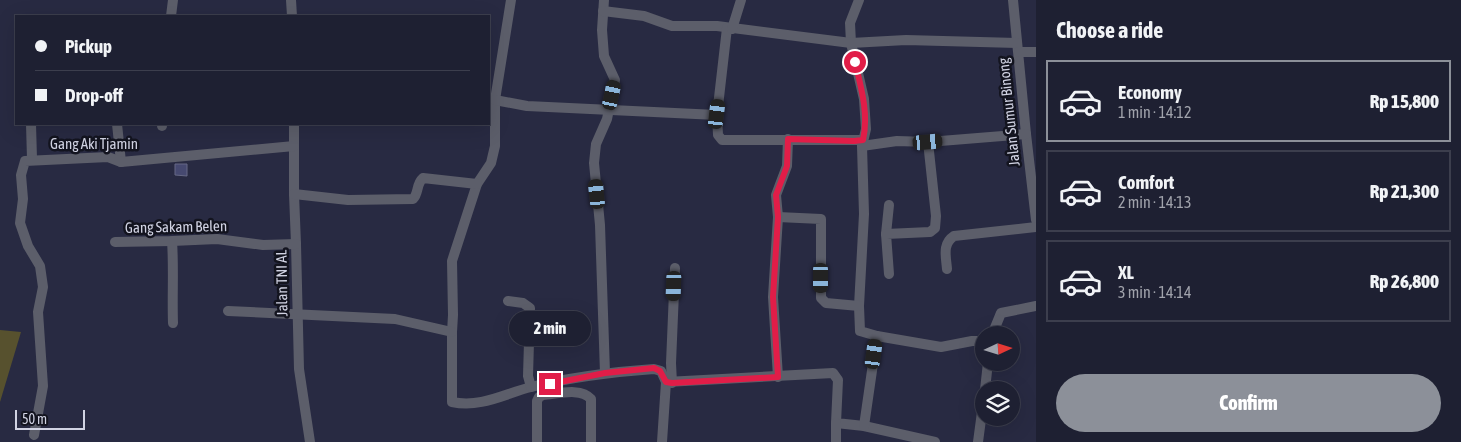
<!DOCTYPE html>
<meta charset="utf-8">
<style>
:root{--surface:#1e2032;--page:#26283a;--text:#f1f3f6;--muted:#a1a3ac;--line:#3c3e4d;--accent:#8c9099}
body{margin:0;font-family:"Asap Condensed",sans-serif;background:var(--page);color:var(--text);height:100vh;display:flex;flex-direction:column;font-size:19px;white-space:nowrap}
*{box-sizing:border-box;margin:0}
p{font-size:16px;color:var(--muted)}
.icon{flex:none;width:28px;height:28px;fill:none;stroke:currentColor;stroke-width:2;stroke-linecap:round;stroke-linejoin:round}
.map{position:relative;flex:1;overflow:hidden}
.details{display:flex;flex-direction:column;background:var(--surface);width:425px}
.details>*{flex:none}
.banner{position:absolute;left:15px;top:15px;width:475px;height:110px;border-radius:0px;box-shadow:0 5px 20px #0002,0 0 0 1px var(--line);display:grid;align-content:center;height:110px;padding:0 20px;background:var(--surface)}
.needle{width:32px;rotate:86deg}
.controls{position:absolute;left:975px;top:326px;display:grid;gap:10px}
.controls a{display:grid;place-items:center;width:45px;height:45px;border-radius:50%;background:var(--surface);box-shadow:0 5px 20px #0002,0 0 0 1px var(--line);font-size:25px}
.scale{position:absolute;left:15px;bottom:12px;width:70px;box-sizing:border-box;padding-left:5px;border:2px solid #d1d3e3;border-top:0;font-size:14px;line-height:18px;white-space:nowrap;color:#d1d3e3;-webkit-text-stroke:4px #13141f;paint-order:stroke}
.end{position:absolute;width:22px;height:22px;margin:-11px;border:6px solid #e11d48;background:#fff;box-shadow:0 0 0 2px #fff}
.from{border-radius:50%}
.bubble{position:absolute;height:35px;border-radius:18px;background:var(--surface);box-shadow:0 5px 20px #0002,0 0 0 1px var(--line);font-size:16px;font-weight:800;line-height:35px;text-align:center}
.car{position:absolute;width:15px;height:30px;margin:-15px -8px;border-radius:6px;box-shadow:0 0 4px 1px #0007;background:linear-gradient(#222 24%,#8ab4d8 0 40%,#222 0 76%,#8ab4d8 0 86%,#222 0)}
.banner b{display:flex;align-items:center;gap:18px;height:48px;font-size:19px}
.banner b+b{border-top:1px solid var(--line)}
.banner i{width:12px;height:12px;background:var(--text)}
ul{padding:0;list-style:none}
li{display:flex;align-items:center;gap:15px;height:82px;margin:0 10px 8px;padding:0 10px;border:2px solid var(--line);border-radius:0px}
li div{flex:1}
li b{display:block;font-size:19px}
li em{font-style:normal;font-weight:800}
li.selected{border-color:var(--accent)}
li>.icon{width:45px;height:45px;stroke-width:1.5}
h2{padding:0 20px;font-size:22px;line-height:60px}
.button{display:flex;gap:10px;margin-top:auto;padding:10px 20px}
.button a{flex:1;height:58px;border-radius:30px;background:var(--accent);color:#fff;font-size:20px;font-weight:800;line-height:58px;text-align:center}
main{display:flex;flex:1;min-height:0}
.map>svg:first-child{display:block}
.green{fill:#57512e}
.building{fill:#464970;stroke:#666985}
.lines{fill:none;stroke-linecap:round;stroke-linejoin:round}
.minor{stroke:#5c5e6a;stroke-width:10}
.route{stroke:#e11d48;stroke-width:6}
.labels{text-anchor:middle;stroke-width:5;stroke-linejoin:round;paint-order:stroke}
.street-label{font-size:15px;fill:#d1d3e3;stroke:#13141f}
</style>
<main>
<div class="map">
<svg width="1036" height="442" viewBox="0 0 1036 442">
<rect width="100%" height="100%" fill="#282a42"/>
<!-- green -->
<polygon class="green" points="0,330 21,332 0,402"/>
<!-- building -->
<g class="building">
<polygon points="175,164 187,164 187,176 175,175"/>
<polygon points="201,226 213,227 213,232 200,233"/>
</g>
<g class="lines">
<!-- minor -->
<g class="minor">
<polyline points="291,0 292,16"/>
<path d="M511,0L495,100V146L491,163L477,184L452,261L453,315L452,332V402C481,408 504,394 531,387C571,377 613,372 654,369L661,371L666,382L662,442"/>
<polyline points="604,0 602,30 604,56 615,80 607,119 596,144 594,163 600,225 605,373"/>
<polyline points="859,0 850,23 851,43 864,99 866,129 862,146 864,214 859,306 860,331 877,336 941,347 972,341 984,341"/>
<polyline points="1013,0 1026,134 1036,220"/>
<polyline points="603,11 644,16 672,26 717,26 851,43 906,40 1017,43"/>
<polyline points="171,16 173,0"/>
<polyline points="727,28 717,115 718,135 722,140 863,140"/>
<polyline points="732,29 741,0"/>
<polyline points="1019,52 1036,52"/>
<polyline points="495,100 527,106 717,115"/>
<polyline points="31,124 32,159"/>
<polyline points="117,124 121,162"/>
<polyline points="294,124 294,194 296,244 299,369 310,442"/>
<polyline points="162,126 162,124"/>
<polyline points="862,146 897,141 928,142 1026,134"/>
<path d="M294,194L348,200L413,199C419,193 416,184 423,178L477,184"/>
<polyline points="778,217 776,195 787,166 788,139"/>
<polyline points="886,234 889,205"/>
<path d="M172,241C174,269 172,295 173,323"/>
<polyline points="115,242 172,241 217,239 263,245 296,244"/>
<path d="M947,269C946,256 942,244 954,236L1036,227"/>
<polyline points="889,274 886,234 930,232 935,228 936,216 928,142"/>
<polyline points="508,301 523,303 530,308 528,376 531,387"/>
<polyline points="228,311 395,319 452,332"/>
<polyline points="992,335 1001,313 1036,306"/>
<polyline points="778,377 773,297 778,217 821,219 821,298 826,303 859,306"/>
<polyline points="666,382 833,373 838,380 836,423 864,426 935,442"/>
<polyline points="672,383 671,363 675,268"/>
<polyline points="985,390 988,362"/>
<polyline points="864,426 877,336"/>
<polyline points="34,435 43,386 38,312 43,287 40,266 28,246 20,223 23,199 21,175 25,161 108,157 121,162 294,146"/>
<path d="M537,442V401L539,397L543,395C557,394 581,387 591,399V442"/>
<polyline points="836,442 836,423"/>
<polyline points="978,442 984,397"/>
</g>
</g>
<g class="lines">
<!-- route -->
<path class="route" d="M550,384L605,373L654,368L660,371L666,382L672,383L778,377L773,297L778,217L776,195L787,166L788,139L854,141L863,140C869,114 861,87 855,62"/>
</g>
<g class="labels">
<!-- street labels -->
<g class="street-label">
<text transform="translate(1009 112) rotate(-96)" y="5">Jalan Sumur Binong</text>
<text x="94" y="149">Gang Aki Tjamin</text>
<text transform="translate(176 227) rotate(-1)" y="5">Gang Sakam Belen</text>
<text transform="translate(282 283) rotate(-91)" y="5">Jalan TNI AL</text>
</g>
</g>
</svg>
<div class="controls">
<a><svg class="needle" viewBox="-14 -14 28 28"><path d="M0-13l5 13h-10z" fill="#e53935"/><path d="M0 13l5-13h-10z" fill="#a1a3ac"/></svg></a>
<a><svg class="icon" aria-label="layers" viewBox="0 0 24 24"><path d="M12 4l9 5-9 5-9-5zM3 14l9 5 9-5"/></svg></a>
</div>
<div class="scale">50 m</div>
<i class="end from" style="left:855px;top:62px"></i>
<i class="end" style="left:550px;top:384px"></i>
<div class="bubble" style="left:509px;top:311px;width:82px">2 min</div>
<i class="car" style="left:612px;top:95px;rotate:12deg"></i>
<i class="car" style="left:717px;top:114px;rotate:7deg"></i>
<i class="car" style="left:928px;top:142px;rotate:85deg"></i>
<i class="car" style="left:597px;top:194px;rotate:354deg"></i>
<i class="car" style="left:821px;top:278px;rotate:180deg"></i>
<i class="car" style="left:674px;top:286px;rotate:182deg"></i>
<i class="car" style="left:874px;top:354px;rotate:8deg"></i>
<div class="banner">
<b><i class="from"></i>Pickup</b>
<b><i></i>Drop-off</b>
</div>
</div>
<section class="details">
<h2>Choose a ride</h2>
<ul>
<li class="selected"><svg class="icon" aria-label="car" viewBox="0 0 24 24"><path d="M5 17H2v-5l4-1 3-4h7l3 4 3 1v5h-3M9 17h6M6 11h13"/><circle cx="7" cy="17" r="2"/><circle cx="17" cy="17" r="2"/></svg><div><b>Economy</b><p>1 min · 14:12</p></div><em>Rp 15,800</em></li>
<li><svg class="icon" aria-label="car" viewBox="0 0 24 24"><path d="M5 17H2v-5l4-1 3-4h7l3 4 3 1v5h-3M9 17h6M6 11h13"/><circle cx="7" cy="17" r="2"/><circle cx="17" cy="17" r="2"/></svg><div><b>Comfort</b><p>2 min · 14:13</p></div><em>Rp 21,300</em></li>
<li><svg class="icon" aria-label="car" viewBox="0 0 24 24"><path d="M5 17H2v-5l4-1 3-4h7l3 4 3 1v5h-3M9 17h6M6 11h13"/><circle cx="7" cy="17" r="2"/><circle cx="17" cy="17" r="2"/></svg><div><b>XL</b><p>3 min · 14:14</p></div><em>Rp 26,800</em></li>
</ul>
<div class="button"><a>Confirm</a></div>
</section>
</main>
